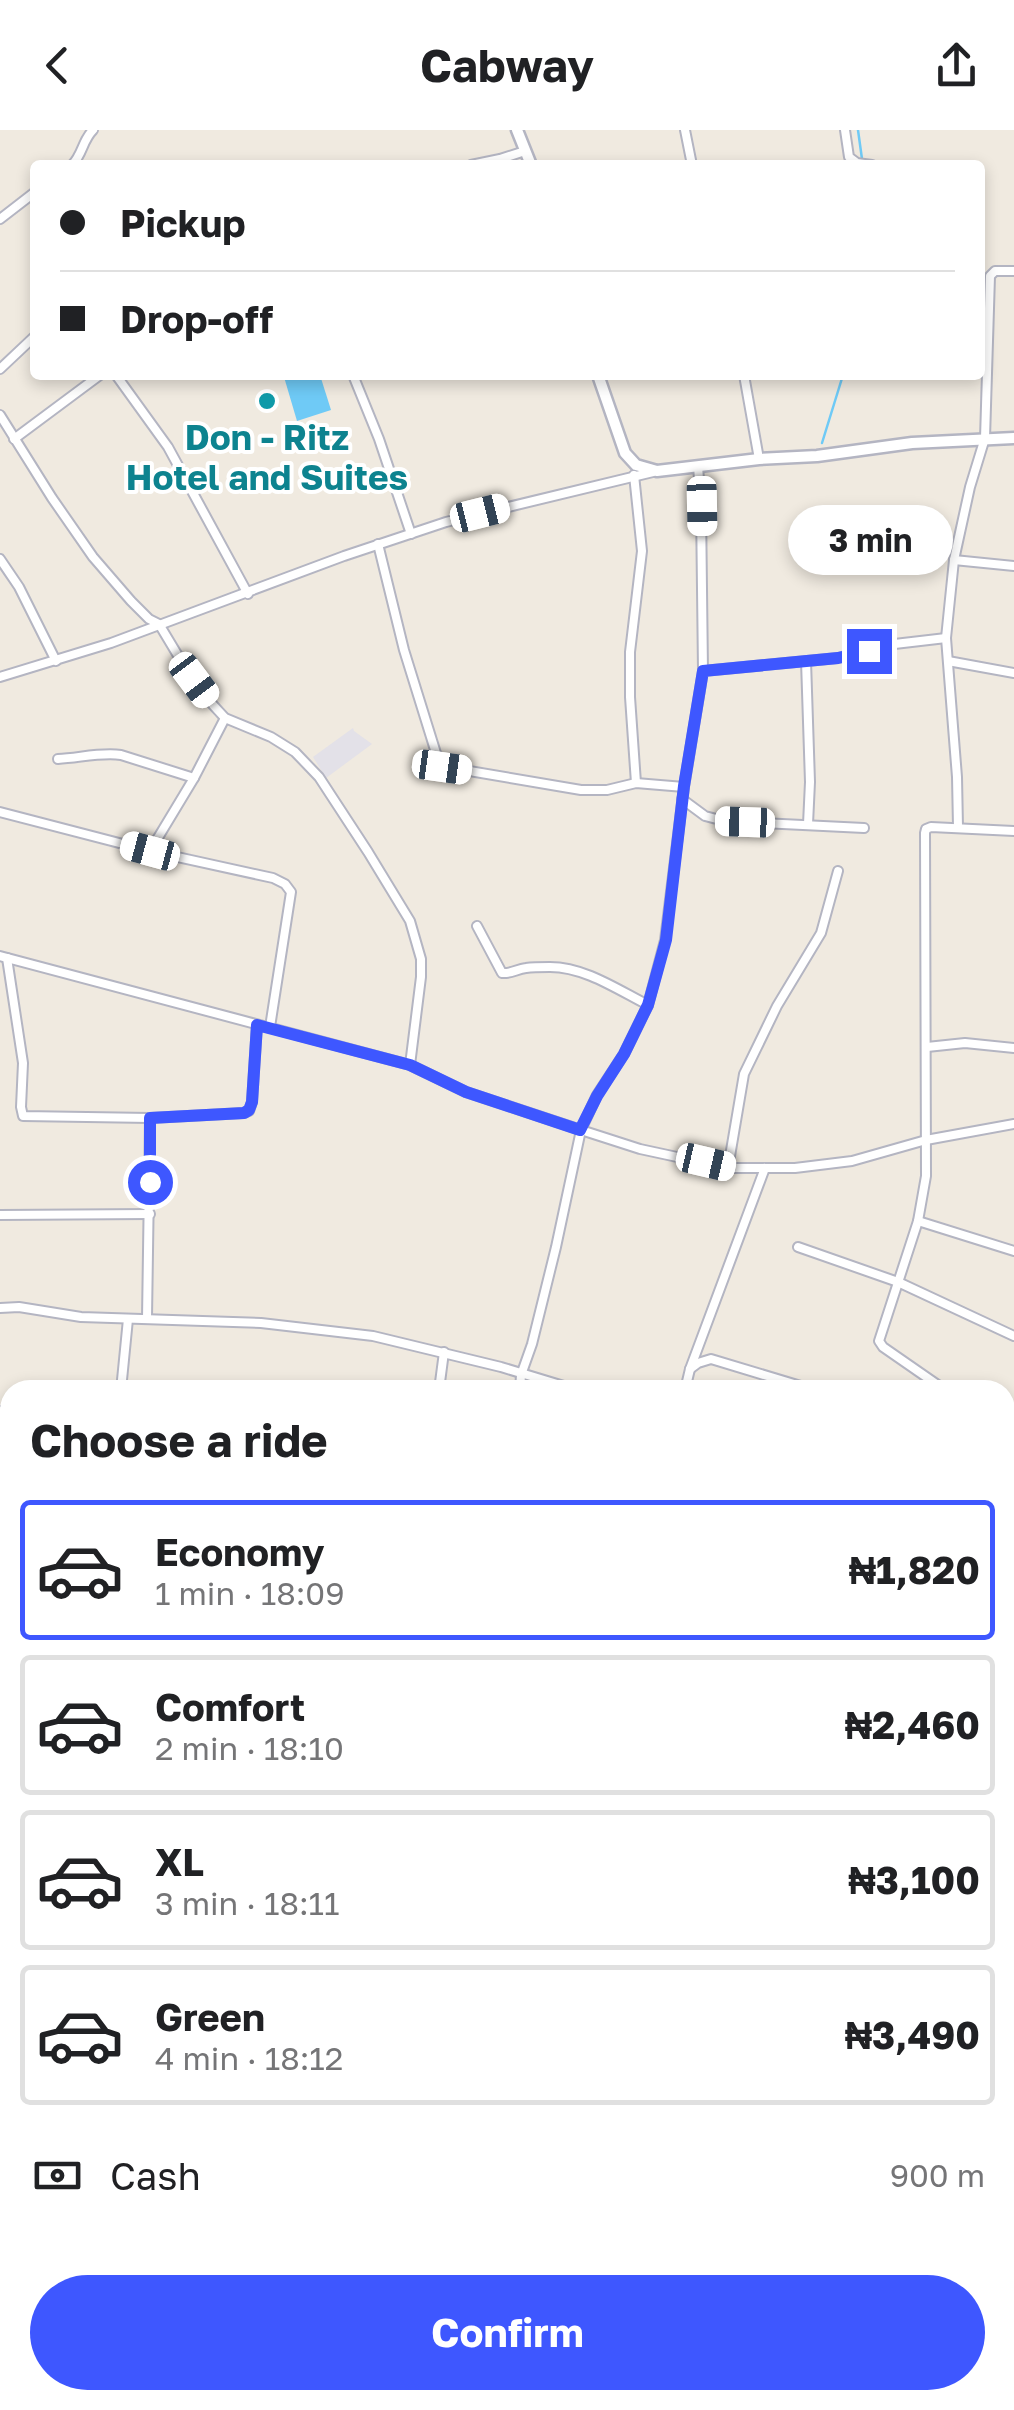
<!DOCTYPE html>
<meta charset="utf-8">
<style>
:root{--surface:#fff;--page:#f2f2f2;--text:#202124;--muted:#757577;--line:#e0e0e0;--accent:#3e57ff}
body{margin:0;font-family:"Golos Text",sans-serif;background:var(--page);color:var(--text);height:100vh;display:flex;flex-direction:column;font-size:38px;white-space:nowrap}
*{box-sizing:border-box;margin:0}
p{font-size:32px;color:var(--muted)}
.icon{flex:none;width:55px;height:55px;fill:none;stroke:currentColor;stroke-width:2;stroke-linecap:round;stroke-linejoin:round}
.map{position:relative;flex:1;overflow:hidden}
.details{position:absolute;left:0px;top:1250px;width:1015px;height:1030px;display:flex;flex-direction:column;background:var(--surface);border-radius:30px 30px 0 0;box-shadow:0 5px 15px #0003}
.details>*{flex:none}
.banner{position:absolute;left:30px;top:30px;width:955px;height:220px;border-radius:10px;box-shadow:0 5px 15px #0003;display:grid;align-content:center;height:220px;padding:0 30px;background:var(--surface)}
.end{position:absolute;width:45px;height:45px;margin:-22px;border:12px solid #3e57ff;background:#fff;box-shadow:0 0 0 5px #fff}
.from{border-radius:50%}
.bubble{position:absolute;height:70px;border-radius:35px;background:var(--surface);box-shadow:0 5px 15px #0003;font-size:32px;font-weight:700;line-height:70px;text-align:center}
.car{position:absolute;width:30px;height:60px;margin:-30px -15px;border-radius:12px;box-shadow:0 0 8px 2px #0007;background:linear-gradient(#fff 24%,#345 0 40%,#fff 0 76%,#345 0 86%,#fff 0)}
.banner b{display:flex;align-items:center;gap:35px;height:95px;font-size:38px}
.banner b+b{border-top:2px solid var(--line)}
.banner i{width:25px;height:25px;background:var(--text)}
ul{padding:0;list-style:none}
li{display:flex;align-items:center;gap:30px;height:140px;margin:0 20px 15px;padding:0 10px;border:5px solid var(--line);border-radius:10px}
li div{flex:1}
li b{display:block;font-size:38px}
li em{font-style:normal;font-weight:700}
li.selected{border-color:var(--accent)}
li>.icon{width:90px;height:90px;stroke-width:1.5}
h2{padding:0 30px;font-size:45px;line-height:120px}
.pay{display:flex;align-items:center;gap:25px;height:110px;padding:0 30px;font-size:38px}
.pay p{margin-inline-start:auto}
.cta{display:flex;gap:20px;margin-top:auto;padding:20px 30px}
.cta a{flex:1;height:115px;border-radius:60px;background:var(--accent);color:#fff;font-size:40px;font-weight:700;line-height:115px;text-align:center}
header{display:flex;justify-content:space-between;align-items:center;height:130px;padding:0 30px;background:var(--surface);font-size:45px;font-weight:700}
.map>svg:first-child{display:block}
.industrial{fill:#e3e1e8}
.water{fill:#6fcaf6}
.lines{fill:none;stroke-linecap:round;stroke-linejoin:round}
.stream{stroke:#6fcaf6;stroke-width:2.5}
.street-casing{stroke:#b4b5c2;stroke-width:12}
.secondary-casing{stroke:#b4b5c2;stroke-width:15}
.street{stroke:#fff;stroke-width:8}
.secondary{stroke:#fff;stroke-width:10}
.route{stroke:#3e57ff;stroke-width:12}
.culture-dot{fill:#0f9aa8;stroke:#fff;stroke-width:4}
.labels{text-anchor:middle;stroke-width:8;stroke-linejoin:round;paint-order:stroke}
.culture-label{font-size:35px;font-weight:bold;fill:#0d838f;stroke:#fff}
</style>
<header><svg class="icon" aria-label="back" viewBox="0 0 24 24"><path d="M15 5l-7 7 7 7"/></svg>Cabway<svg class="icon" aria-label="share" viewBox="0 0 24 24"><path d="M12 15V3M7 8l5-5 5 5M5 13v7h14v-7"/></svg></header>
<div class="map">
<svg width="1014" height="2280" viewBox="0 0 1014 2280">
<rect width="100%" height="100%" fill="#f0eae0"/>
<!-- industrial -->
<polygon class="industrial" points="353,598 354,601 372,614 326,648 313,627"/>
<!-- water -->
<polygon class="water" points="290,245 320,245 331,280 297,291 284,247"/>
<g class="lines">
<!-- stream -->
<g class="stream">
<polyline points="858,0 862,29"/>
<polyline points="822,313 843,245"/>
</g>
<defs>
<g id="street">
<polyline points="685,0 692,35"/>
<polyline points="845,0 849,27 857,33 872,35"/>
<path d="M72,35C83,24 82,11 93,0"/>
<polyline points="471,35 500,29 525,21"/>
<polyline points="0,89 35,62"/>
<polyline points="0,239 35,206"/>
<polyline points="116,245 168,317 248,464"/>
<polyline points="353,245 379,309 411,404"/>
<polyline points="744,245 759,329"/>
<polyline points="0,285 52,368 93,427 131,471 149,489 159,494 183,534 213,575 225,588 271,607 295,622 319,647 368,722 410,791 421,829 421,847 410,935"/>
<polyline points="14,309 100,245"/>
<polyline points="634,345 642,421 630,522 630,567 636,653"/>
<polyline points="378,414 404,520 440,636 581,660 607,660 636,653 684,657"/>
<polyline points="0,429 19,457 56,531"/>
<polyline points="954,430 1014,436"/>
<polyline points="806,531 810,652 808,694"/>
<polyline points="948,531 1014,543"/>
<polyline points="703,541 838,528 886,515 946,508"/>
<polyline points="0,547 111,513 344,426 446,392 653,342"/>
<path d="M58,629C79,628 101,622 121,625L194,648"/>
<polyline points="682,669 705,686 724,691 864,698"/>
<polyline points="0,682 150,721 273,748 285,754 291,762 270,897"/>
<polyline points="958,697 957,647 946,508 954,430 970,357 985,308 990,146 995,141 1014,141"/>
<polyline points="150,721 194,648 225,588"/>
<path d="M477,796L502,843C511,844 517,839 526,838C533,837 542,837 550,837C585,837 618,860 648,875"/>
<polyline points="0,826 410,935 466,962 581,1000 640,1019 728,1038 795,1038 852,1031 926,1010 1014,994"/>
<polyline points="7,828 23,933 21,977 23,986 150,988 244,983 249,981 252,972 257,895"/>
<polyline points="927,917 965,913 1014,918"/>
<polyline points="728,1038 744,944 777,876 821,803 838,741"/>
<polyline points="0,1085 150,1084"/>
<polyline points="918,1091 1014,1121"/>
<polyline points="798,1117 898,1152 1014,1206"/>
<polyline points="0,1178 19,1177 81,1187 261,1193 373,1206 501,1237 577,1260"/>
<polyline points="147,1188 150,988"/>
<polyline points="690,1239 698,1233 711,1229 814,1260"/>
<polyline points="121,1260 128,1189"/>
<polyline points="439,1260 444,1222"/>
<polyline points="520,1260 521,1245 532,1214 556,1117 581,1000 597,965 624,924 648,875 665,810 684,657 703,541 701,377 698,336"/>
<polyline points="685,1260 690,1239 765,1038"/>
<polyline points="945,1260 883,1217 879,1211 918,1091 926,1046 925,703 926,699 931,697 1014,701"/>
<polyline points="0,1281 10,1281"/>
<polyline points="1005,1292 1014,1279"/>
<polyline points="1005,1348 1014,1352"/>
<polyline points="0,1491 10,1492"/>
<polyline points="1005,1499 1014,1503"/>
<polyline points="1005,1581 1014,1565"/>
<polyline points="1005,1605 1014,1608"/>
<polyline points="0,1614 10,1615"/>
<polyline points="0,1733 10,1734"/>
<polyline points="0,1862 10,1859"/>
<polyline points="1005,1908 1014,1906"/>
<polyline points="0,2156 10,2155"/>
<polyline points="0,2190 10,2201"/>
<polyline points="21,2270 23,2280"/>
<polyline points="192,2270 194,2280"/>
<polyline points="418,2270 418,2280"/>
<polyline points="537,2270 538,2280"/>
<polyline points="784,2270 803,2280"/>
<polyline points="549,2280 579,2270"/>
<polyline points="1001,2280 1014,2275"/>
</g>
<g id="secondary">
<polyline points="517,0 531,35"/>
<polyline points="598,245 625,323 636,335 657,341 759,329 817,326 912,313 1014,308"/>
</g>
</defs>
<!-- street casing -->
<use href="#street" class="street-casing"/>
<!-- secondary casing -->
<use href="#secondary" class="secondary-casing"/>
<!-- street -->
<use href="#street" class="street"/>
<!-- secondary -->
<use href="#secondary" class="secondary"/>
</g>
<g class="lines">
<!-- route -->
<polyline class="route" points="150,1052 150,988 244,983 249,980 252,972 257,895 410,935 466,962 580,1000 597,966 624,924 648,875 666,810 684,656 703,541 838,528 869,521"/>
</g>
<!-- markers -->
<circle class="culture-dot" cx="267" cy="271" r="10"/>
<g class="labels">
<!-- culture labels -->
<g class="culture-label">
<text x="267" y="320">Don - Ritz<tspan x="267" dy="40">Hotel and Suites</tspan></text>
</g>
</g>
</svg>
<i class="end from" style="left:150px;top:1052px"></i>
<i class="end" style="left:869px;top:521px"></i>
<div class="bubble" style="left:788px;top:375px;width:165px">3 min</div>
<i class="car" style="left:702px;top:376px;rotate:179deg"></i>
<i class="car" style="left:480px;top:383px;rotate:76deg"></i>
<i class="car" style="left:194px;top:550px;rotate:143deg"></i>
<i class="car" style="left:442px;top:637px;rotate:98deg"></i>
<i class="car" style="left:745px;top:692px;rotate:272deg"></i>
<i class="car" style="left:150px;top:721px;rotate:285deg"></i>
<i class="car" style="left:706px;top:1032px;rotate:103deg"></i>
<div class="banner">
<b><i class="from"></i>Pickup</b>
<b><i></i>Drop-off</b>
</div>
<section class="details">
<h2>Choose a ride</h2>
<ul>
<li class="selected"><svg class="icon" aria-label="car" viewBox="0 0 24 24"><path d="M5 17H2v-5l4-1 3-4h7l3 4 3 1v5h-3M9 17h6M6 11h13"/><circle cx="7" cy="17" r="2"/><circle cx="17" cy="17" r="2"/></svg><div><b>Economy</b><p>1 min · 18:09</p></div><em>₦1,820</em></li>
<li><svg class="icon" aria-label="car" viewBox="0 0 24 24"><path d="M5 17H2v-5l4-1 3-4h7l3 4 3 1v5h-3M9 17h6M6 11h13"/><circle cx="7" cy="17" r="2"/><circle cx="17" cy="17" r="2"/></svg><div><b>Comfort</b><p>2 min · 18:10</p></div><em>₦2,460</em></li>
<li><svg class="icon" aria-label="car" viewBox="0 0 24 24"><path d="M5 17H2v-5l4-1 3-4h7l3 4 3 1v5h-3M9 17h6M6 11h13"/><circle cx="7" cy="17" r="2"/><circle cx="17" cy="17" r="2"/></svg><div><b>XL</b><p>3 min · 18:11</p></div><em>₦3,100</em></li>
<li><svg class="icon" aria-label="car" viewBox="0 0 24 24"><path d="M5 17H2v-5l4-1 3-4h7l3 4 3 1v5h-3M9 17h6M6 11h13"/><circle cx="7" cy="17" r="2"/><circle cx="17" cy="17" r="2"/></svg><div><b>Green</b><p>4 min · 18:12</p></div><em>₦3,490</em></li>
</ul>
<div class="pay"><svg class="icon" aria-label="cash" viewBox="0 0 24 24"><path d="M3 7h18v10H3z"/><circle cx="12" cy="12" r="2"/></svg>Cash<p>900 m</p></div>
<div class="cta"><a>Confirm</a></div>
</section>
</div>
